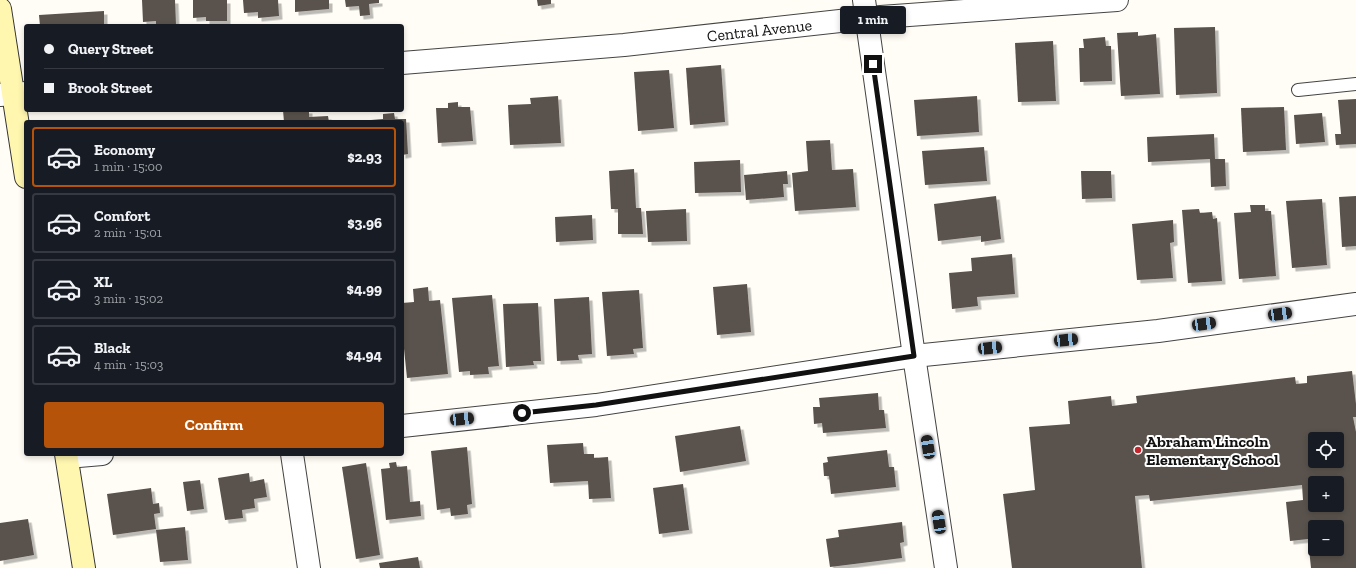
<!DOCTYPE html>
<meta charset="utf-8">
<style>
:root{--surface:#171b24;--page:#242831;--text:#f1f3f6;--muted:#9ea1a6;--line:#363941;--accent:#b45309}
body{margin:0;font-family:"Zilla Slab",serif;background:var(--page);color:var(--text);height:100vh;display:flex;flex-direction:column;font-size:15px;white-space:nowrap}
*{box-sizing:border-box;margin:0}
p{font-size:13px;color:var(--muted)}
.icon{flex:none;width:22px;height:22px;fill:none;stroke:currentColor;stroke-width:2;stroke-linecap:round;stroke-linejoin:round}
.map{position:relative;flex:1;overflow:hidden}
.details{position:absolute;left:24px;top:120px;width:380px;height:336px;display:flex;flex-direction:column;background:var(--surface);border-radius:4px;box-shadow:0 2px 6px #0003}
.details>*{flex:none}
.top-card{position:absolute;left:24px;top:24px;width:380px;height:88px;border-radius:4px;box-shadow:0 2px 6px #0003;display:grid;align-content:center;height:88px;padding:0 20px;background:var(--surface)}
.buttons{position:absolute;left:1308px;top:432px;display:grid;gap:8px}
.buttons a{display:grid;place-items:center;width:36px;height:36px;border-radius:4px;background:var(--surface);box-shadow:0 2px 6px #0003;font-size:20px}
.end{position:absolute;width:18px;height:18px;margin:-9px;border:5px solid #111;background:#fff;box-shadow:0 0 0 2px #fff}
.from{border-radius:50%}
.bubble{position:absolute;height:28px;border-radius:4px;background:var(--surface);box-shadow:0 2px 6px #0003;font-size:13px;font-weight:700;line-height:28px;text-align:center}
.car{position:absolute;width:12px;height:24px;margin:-12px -6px;border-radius:5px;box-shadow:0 0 3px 1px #0007;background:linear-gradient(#222 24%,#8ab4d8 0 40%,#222 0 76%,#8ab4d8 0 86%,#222 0)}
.top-card b{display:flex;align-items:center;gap:14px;height:38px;font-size:15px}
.top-card b+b{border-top:1px solid var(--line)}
.top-card i{width:10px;height:10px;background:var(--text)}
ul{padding:7px 0 0;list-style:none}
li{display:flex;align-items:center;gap:12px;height:60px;margin:0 8px 6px;padding:0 12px;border:2px solid var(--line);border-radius:4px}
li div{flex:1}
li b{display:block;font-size:15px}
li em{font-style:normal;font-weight:700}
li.on{border-color:var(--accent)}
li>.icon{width:36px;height:36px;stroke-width:1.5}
.button{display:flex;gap:8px;margin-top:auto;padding:8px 20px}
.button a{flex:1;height:46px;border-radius:4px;background:var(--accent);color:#fff;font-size:16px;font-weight:700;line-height:46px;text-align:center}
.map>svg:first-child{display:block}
.building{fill:#5a524d;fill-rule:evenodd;filter:url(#shadow)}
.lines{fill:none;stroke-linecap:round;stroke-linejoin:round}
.lane-casing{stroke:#444;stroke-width:14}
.street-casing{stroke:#444;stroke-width:24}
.secondary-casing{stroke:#333;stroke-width:24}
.lane{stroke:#fff;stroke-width:12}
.street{stroke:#fff;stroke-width:22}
.secondary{stroke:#fff6b0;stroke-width:22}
.route{stroke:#111;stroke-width:5}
.poi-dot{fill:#c4262e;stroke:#fff;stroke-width:1.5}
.labels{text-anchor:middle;stroke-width:4;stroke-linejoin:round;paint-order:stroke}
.street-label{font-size:16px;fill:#111;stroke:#fff}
.poi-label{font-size:16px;font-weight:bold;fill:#111;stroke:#fff;text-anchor:start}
</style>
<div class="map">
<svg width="1356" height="568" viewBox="0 0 1356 568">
<defs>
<filter id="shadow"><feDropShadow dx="3.5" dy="3.5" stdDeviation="0" flood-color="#0004"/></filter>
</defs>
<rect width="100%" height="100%" fill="#fffdf5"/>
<!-- building -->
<g class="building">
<polygon points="142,0 175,0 176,25 156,26 156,21 143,22"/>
<polygon points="193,0 227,0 227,21 206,21 206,17 193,18"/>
<polygon points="243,0 278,0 279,16 258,18 258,12 244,13"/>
<polygon points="295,0 329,0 329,9 295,12"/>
<polygon points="345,0 379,0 379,3 369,4 370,15 360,16 359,6 346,7"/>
<polygon points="537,0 551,0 551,4 538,6"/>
<polygon points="104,11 104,26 40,26 39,15"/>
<polygon points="1215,27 1217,93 1176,95 1174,28"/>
<polygon points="1138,32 1138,36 1156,34 1160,94 1121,96 1117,33"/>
<polygon points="1105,37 1106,46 1111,46 1112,81 1080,82 1079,48 1084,48 1083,39"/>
<polygon points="1053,41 1056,101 1018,102 1015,43"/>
<polygon points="721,65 725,122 690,125 686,68"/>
<polygon points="669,70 674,128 638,131 634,72"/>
<polygon points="558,96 561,143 510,145 508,105 531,104 530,98"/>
<polygon points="977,96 979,132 917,136 914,100"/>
<polygon points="1356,99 1356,144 1336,145 1335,134 1341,134 1338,100"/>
<polygon points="458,102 458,107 470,107 473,141 438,143 436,108 448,108 448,103"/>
<polygon points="1284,107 1286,150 1243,152 1241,108"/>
<polygon points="283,110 309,110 309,117 328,116 329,122 284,122"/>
<polygon points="394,113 395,119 406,119 408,154 402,155 402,122 371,122 371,120 383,119 383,114"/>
<polygon points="1322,113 1325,142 1296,144 1294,115"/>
<polygon points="1214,134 1215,159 1225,159 1226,186 1211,187 1210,159 1148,162 1147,137"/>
<polygon points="830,140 832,170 853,169 856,207 795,211 792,173 808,171 806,141"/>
<polygon points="984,147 987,181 925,185 922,151"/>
<polygon points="740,160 741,192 695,193 694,162"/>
<polygon points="634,169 636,208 641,208 643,234 618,234 618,209 611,209 609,171"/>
<polygon points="787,171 788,184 783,184 784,197 746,200 744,175"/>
<polygon points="1081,171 1111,171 1112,198 1082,199"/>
<polygon points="996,196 1001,239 981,242 981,236 938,241 934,204"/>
<polygon points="1356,196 1356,246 1342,247 1339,197"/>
<polygon points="1322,199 1327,265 1292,268 1286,201"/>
<polygon points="1250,205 1265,205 1265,211 1271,211 1276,276 1239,279 1234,213 1251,212"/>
<polygon points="686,209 687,241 648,242 646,211"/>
<polygon points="1199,209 1200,213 1212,212 1213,219 1217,218 1222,281 1188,283 1182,210"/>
<polygon points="592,215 593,240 556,242 555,217"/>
<polygon points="1173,220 1174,242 1170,243 1173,278 1137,280 1132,224"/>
<polygon points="1012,254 1015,294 977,297 978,306 952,309 949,273 972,271 971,258"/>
<polygon points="747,284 751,332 717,335 713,287"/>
<polygon points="428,287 429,301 440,300 448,374 407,378 402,329 402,303 414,302 413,289"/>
<polygon points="639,290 643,348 633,349 634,354 607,356 602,292"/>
<polygon points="492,295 499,366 488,367 489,374 470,375 470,371 459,372 452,298"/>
<polygon points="589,297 592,354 578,355 579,360 557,361 554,299"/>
<polygon points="538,303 541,361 533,361 534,365 506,367 503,304"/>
<path d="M1352,371L1356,404V417H1353L1356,432V568H1311L1308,539L1290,541L1286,502L1303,500L1302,485L1150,501L1149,495L1135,496L1142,568H1012L1003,494L1035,490L1029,427L1070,424L1068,401L1111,396L1112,406L1137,403L1136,396L1295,377L1296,384L1307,383V376ZM1315,439H1337V461H1315ZM1315,483H1337V505H1315ZM1315,527H1337V549H1315Z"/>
<polygon points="878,393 879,410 884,410 886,428 823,433 822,423 814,424 813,407 820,407 819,398"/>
<polygon points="740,426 746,461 680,472 675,436"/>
<polygon points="583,443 584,454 594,454 594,458 608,457 611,498 589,499 588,481 550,483 547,445"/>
<polygon points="467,447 472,504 467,505 468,514 451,516 450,508 437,510 431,451"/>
<polygon points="887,450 889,467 894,467 896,487 831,494 829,476 824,476 823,463 828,462 827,457"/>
<polygon points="396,462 397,467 407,466 410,502 420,501 421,516 386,520 381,469 390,468 389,463"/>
<polygon points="366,463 380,555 356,559 342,467"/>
<polygon points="249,473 250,482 264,479 267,497 254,499 255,508 242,510 243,518 225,520 218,478"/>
<polygon points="200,480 204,509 187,511 183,482"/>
<polygon points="683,484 689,530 659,534 653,488"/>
<polygon points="151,488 153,504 159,503 160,513 154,514 156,529 113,535 107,494"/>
<polygon points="28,519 34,555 0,561 0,523"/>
<polygon points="902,522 904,542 900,543 902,558 830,567 826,539 839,537 838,530"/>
<polygon points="185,527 188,560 160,562 156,530"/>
<polygon points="418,557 420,568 380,568 379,563"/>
</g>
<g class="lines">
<defs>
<polyline id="lane" points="1298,90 1356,84"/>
<g id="street">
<polyline points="864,0 914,356 946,568"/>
<path id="s1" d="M402,63L624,45L867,18L1117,0"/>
<polyline points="0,95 26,93"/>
<polyline points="402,426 596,405 914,356 1158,331 1356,304"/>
<polyline points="292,454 309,568"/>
<polyline points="67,457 102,454"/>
</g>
<g id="secondary">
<polyline points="0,9 26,177"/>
<polyline points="66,454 84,568"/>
</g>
</defs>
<!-- lane casing -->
<use href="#lane" class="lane-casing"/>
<!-- street casing -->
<use href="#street" class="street-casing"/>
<!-- secondary casing -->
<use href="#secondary" class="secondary-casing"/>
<!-- lane -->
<use href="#lane" class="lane"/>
<!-- street -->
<use href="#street" class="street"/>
<!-- secondary -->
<use href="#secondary" class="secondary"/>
</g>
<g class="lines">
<!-- route -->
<polyline class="route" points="522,413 596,405 914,356 873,64"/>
</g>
<!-- markers -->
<circle class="poi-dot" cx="1138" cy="450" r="4"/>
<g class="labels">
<!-- street labels -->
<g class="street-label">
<text dy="6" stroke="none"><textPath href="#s1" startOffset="359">Central Avenue</textPath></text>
</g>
<!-- poi labels -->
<g class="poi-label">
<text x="1146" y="447">Abraham Lincoln<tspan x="1146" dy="18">Elementary School</tspan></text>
</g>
</g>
</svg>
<div class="buttons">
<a><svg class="icon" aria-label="locate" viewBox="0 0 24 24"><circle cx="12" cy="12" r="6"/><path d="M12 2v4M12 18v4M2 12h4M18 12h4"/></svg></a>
<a>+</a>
<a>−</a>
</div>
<i class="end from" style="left:522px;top:413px"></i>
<i class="end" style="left:873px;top:64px"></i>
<div class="bubble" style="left:840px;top:6px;width:66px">1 min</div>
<i class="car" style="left:1280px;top:314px;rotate:82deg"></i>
<i class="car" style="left:1204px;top:324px;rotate:82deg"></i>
<i class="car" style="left:1066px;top:340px;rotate:84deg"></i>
<i class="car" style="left:990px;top:348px;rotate:84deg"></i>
<i class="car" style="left:462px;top:419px;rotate:84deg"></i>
<i class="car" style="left:928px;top:447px;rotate:351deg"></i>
<i class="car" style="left:939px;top:522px;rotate:351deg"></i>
<div class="top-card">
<b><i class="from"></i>Query Street</b>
<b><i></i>Brook Street</b>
</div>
<section class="details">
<ul>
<li class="on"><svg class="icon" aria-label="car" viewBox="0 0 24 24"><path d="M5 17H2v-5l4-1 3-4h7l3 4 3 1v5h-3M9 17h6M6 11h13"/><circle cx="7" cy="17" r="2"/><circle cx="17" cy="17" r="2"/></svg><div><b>Economy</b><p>1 min · 15:00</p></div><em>$2.93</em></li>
<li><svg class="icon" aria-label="car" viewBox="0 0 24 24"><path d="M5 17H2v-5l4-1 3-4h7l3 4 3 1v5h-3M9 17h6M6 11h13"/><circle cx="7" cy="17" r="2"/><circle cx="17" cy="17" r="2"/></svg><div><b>Comfort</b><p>2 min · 15:01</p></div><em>$3.96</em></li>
<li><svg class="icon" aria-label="car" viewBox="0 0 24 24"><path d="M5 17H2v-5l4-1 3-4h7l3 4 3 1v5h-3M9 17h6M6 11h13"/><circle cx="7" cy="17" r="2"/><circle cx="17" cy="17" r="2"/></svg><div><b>XL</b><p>3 min · 15:02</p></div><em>$4.99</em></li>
<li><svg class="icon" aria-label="car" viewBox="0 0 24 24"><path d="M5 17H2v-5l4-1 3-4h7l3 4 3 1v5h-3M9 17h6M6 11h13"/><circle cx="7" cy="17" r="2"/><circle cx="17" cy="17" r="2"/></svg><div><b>Black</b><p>4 min · 15:03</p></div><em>$4.94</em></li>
</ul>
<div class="button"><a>Confirm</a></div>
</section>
</div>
